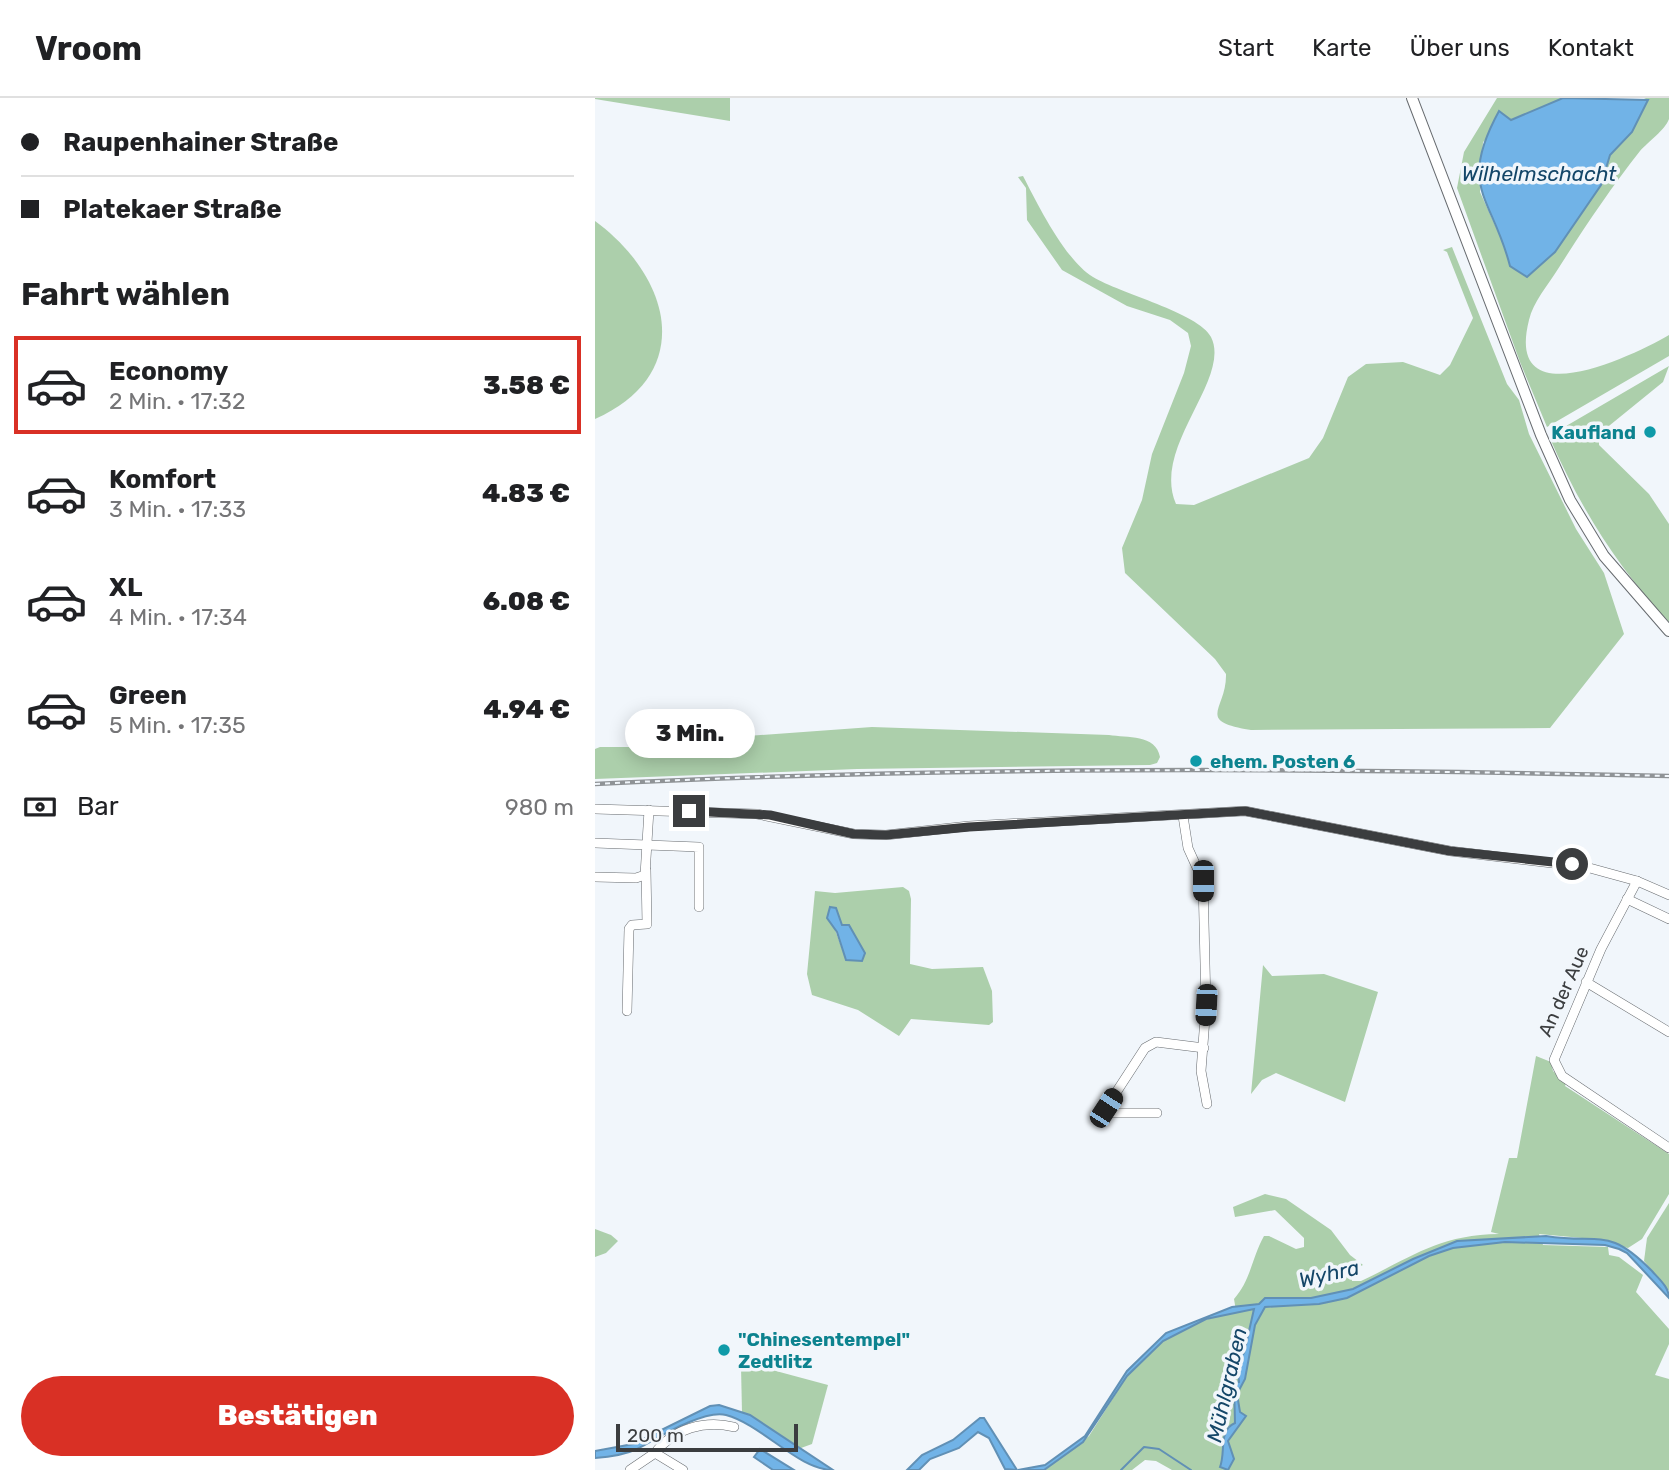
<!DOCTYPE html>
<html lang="de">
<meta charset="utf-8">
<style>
:root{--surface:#fff;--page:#f2f2f2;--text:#202124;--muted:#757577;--line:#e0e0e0;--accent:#d93025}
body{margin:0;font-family:Rubik,sans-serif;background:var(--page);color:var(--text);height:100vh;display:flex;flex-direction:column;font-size:26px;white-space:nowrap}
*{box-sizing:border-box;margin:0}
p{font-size:23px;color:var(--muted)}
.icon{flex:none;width:38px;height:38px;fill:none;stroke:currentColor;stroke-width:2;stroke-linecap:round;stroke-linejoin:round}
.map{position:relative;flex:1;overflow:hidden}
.panel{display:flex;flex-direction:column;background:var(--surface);width:595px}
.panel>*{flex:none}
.guide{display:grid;align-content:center;height:154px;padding:0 21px;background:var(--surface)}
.scale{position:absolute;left:21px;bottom:18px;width:182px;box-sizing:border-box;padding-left:7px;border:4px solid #3b3d3f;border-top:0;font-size:19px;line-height:24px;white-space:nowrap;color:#3b3d3f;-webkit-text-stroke:5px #f1f6fb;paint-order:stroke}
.end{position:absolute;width:32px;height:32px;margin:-16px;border:9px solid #3b3d3f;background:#fff;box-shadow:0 0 0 4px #fff}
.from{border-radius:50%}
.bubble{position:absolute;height:49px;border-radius:24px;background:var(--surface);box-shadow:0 4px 18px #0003;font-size:23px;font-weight:800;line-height:49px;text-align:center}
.car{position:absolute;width:21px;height:42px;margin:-21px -10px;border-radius:9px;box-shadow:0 0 5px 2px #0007;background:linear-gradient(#222 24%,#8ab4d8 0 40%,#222 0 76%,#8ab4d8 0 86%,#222 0)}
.guide b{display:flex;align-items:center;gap:24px;height:66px;font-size:26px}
.guide b+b{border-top:2px solid var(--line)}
.guide i{width:18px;height:18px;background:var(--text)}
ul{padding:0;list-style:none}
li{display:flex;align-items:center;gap:21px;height:98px;margin:0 14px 10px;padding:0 7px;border:4px solid transparent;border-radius:0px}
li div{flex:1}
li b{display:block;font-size:26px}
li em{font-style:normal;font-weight:800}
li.active{border-color:var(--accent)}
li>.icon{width:63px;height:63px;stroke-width:1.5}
h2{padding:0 21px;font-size:32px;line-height:84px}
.pay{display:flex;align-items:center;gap:18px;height:77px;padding:0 21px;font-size:26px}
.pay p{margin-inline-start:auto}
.primary-button{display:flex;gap:14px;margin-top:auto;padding:14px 21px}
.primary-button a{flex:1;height:80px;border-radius:42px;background:var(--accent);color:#fff;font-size:28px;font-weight:800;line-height:80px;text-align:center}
header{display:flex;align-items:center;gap:42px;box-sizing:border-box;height:98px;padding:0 35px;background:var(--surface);border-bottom:2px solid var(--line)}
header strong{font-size:33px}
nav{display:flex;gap:38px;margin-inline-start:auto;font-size:24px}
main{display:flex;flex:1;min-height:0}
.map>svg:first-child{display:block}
.green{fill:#accfab;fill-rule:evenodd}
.water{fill:#71b3e7;stroke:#6190b5;stroke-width:2}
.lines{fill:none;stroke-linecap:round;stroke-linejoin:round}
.stream{stroke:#6190b5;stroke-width:2}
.minor-casing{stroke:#676b6f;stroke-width:10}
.major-casing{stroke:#676b6f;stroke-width:12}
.minor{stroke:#fff;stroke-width:9}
.major{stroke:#fff;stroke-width:10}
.rail-casing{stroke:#8f9396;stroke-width:4.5}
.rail{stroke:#f1f6fb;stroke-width:2;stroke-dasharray:5;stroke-linecap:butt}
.route{stroke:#3b3d3f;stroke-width:9}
.culture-dot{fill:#0f9aa8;stroke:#f1f6fb;stroke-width:2.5}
.labels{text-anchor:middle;stroke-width:7;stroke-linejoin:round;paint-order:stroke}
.culture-label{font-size:19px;font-weight:bold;fill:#0d838f;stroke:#f1f6fb;text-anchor:start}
.street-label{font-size:19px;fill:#3b3d3f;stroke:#f1f6fb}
.water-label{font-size:21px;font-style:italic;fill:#144668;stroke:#f1f6fb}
</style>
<header>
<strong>Vroom</strong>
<nav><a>Start</a><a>Karte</a><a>Über uns</a><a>Kontakt</a></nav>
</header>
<main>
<section class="panel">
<div class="guide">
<b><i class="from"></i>Raupenhainer Straße</b>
<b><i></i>Platekaer Straße</b>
</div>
<h2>Fahrt wählen</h2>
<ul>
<li class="active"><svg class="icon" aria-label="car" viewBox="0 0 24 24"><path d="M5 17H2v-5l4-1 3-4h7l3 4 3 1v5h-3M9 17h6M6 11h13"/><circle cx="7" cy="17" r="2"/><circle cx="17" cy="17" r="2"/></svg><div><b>Economy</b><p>2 Min. · 17:32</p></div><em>3.58 €</em></li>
<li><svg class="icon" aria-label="car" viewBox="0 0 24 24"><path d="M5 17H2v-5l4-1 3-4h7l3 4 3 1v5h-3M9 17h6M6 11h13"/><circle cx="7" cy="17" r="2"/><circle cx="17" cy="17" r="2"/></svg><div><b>Komfort</b><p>3 Min. · 17:33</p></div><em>4.83 €</em></li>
<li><svg class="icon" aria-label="car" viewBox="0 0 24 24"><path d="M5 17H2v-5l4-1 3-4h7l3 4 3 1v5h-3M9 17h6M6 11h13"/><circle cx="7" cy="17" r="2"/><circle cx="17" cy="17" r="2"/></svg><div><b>XL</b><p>4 Min. · 17:34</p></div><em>6.08 €</em></li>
<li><svg class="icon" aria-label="car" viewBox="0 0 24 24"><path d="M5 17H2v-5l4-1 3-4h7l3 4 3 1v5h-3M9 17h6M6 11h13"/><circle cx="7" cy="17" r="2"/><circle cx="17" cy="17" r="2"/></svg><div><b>Green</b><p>5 Min. · 17:35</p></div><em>4.94 €</em></li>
</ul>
<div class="pay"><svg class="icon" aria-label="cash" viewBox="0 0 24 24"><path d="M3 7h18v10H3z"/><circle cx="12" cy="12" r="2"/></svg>Bar<p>980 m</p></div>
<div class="primary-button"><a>Bestätigen</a></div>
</section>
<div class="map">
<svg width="1074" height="1372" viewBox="0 0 1074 1372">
<rect width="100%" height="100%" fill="#f1f6fb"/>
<!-- green -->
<g class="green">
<polygon points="135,0 135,23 0,1 0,0"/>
<path d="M902,0H968L915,22L888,44L885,94L909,147L915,168L1006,87L1015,57L1037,34L1053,2L1049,0H1074C1074,6 1074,16 1074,21C1070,32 1053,44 1045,53C1015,91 989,130 963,171C953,187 938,204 934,222C909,320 1038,258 1074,237V258L952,329L925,264L862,90L869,54Z"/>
<path d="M428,78C443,107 470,162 498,179C524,195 604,215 616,239C637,281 556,349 581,406L599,407L714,360L728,340L753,279L771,266L808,264L845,277L855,267L878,220L852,154L848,152L857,149L912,286L924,302L934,336L981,431L1009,475L1029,536L955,630L656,632C599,623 632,612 631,576L620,561L530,475L527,450L547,402L557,356L589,275L596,248L593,235L575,222L532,208L467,172L432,122L431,90L423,79Z"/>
<path d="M0,123C76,179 102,275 0,321Z"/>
<path d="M1074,268L1068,284L1004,336V347L1054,396L1074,426V524C1022,469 984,408 954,338Z"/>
<path d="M277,629L514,637C532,640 561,636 565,659L562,665L555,667L262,671L0,681V651L5,649H47L101,642L120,635L152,638Z"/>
<path d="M308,789L314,793L316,801L315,866L337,871L388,869L397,893L398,924L394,927L316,921L304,938L263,912L217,897L212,876L220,793L240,795ZM241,810L247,827L251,862L238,826Z"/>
<polygon points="668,867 677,878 729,876 783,894 750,1004 681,975 667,982 656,996"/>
<path d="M941,958L956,964L958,973L971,985L970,988L1074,1056V1096L1047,1141L1033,1150L987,1140L944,1136L948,1147L1013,1149L1014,1157L1024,1159L1048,1177L1041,1194L1074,1231V1246L1060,1277L1074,1281V1372H577L561,1363L550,1362L537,1372H449L494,1338L532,1278L568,1243L607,1223L641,1213L639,1201C656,1182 657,1159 669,1138H674L701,1151L709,1149V1140L680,1112L640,1119L638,1109L670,1096L691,1101L736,1132L755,1157L768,1167L756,1172L757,1183H766C817,1159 843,1137 904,1136L896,1134L914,1060H922Z"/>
<polygon points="1074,1105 1074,1193 1049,1163 1052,1140"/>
<polygon points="0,1131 16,1137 23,1143 11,1155 0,1159"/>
<polygon points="151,1265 233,1287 217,1346 206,1350 147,1315 146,1268"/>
</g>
<!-- water -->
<g class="water">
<path d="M968,0L1053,2L1037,34L1015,57L1006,87L960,154L932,179L915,168C897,98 862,90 904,13L916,22Z"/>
<polygon points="235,809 241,810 247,827 254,827 270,855 267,863 251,862 242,834 232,820"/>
<path d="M951,1138C1005,1147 1012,1127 1057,1173C1064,1181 1074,1189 1074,1200L1032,1155L1024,1151L1010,1147L910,1144L858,1150L834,1158L752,1200L724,1206L670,1209L660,1227L650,1281L642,1296L645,1314L651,1318L633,1343L639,1361L633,1372L625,1369C631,1354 623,1332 640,1325L639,1285L644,1284L642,1262L649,1255L659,1211L611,1221L568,1243L532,1278L488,1344L449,1372H423L450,1367L490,1338L532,1273L571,1235L637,1209L664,1206L670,1200H716L758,1191L818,1161L862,1143Z"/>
<path d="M124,1307L155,1317L238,1372C203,1372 168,1327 131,1317C109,1311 61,1341 42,1351C29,1357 14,1359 0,1360V1353L38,1346L115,1308Z"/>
<polygon points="385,1320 389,1320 422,1372 410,1371 394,1340 383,1334 364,1350 335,1361 324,1372 312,1372 327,1357 358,1342"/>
<polygon points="165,1351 199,1372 178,1372 159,1359"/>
</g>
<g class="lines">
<!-- stream -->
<polyline class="stream" points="526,1372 549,1349 564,1351 596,1372"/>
<defs>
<g id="minor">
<polyline points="0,711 162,716 259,736 291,737 374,728 650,713 855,753 991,769 1042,783 1074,797"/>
<polyline points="588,718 593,750 608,783 611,907 606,973 612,1006"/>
<polyline points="0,745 104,749 104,809"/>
<polyline points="0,779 41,780 50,777 54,712"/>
<polyline points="1042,783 1006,851 959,962 967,978 1074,1050"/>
<polyline points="1032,801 1074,821"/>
<polyline points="991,884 1074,934"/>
<polyline points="32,913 34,831 37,827 52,826 51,772"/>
<polyline points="562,1015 517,1015 511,1010 550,950 561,944 609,950"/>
<path d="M60,1355C79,1330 110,1322 139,1329"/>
<polyline points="35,1372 60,1355 88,1372"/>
</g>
<polyline id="major" points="817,0 946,337 975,402 1009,458 1074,533"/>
</defs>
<!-- minor casing -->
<use href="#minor" class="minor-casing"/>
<!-- major casing -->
<use href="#major" class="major-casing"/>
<!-- minor -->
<use href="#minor" class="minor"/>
<!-- major -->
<use href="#major" class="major"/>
<defs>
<path id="rail" d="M0,686C358,668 716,670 1074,678"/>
</defs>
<!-- rail casing -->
<use href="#rail" class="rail-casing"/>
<!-- rail -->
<use href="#rail" class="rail"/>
</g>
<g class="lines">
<!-- route -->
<polyline class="route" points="94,713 175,717 259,736 291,737 374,729 650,713 855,753 977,766"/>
</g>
<!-- markers -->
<g class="culture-dot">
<circle cx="1055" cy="334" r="7"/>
<circle cx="601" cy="663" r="7"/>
<circle cx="129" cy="1252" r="7"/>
</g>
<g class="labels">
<!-- culture labels -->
<g class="culture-label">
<text x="1041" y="341" text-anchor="end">Kaufland</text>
<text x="615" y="670">ehem. Posten 6</text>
<text x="143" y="1248">"Chinesentempel"<tspan x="143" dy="22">Zedtlitz</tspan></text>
</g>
<!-- street labels -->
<g class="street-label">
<text transform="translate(968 893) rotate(-66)" y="7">An der Aue</text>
</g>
<!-- water labels -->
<g class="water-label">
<text x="944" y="83">Wilhelmschacht</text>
<text transform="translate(734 1176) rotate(-13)" y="7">Wyhra</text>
<text transform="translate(632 1287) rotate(-77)" y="7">Mühlgraben</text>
</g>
</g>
</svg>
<div class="scale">200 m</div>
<i class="end from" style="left:977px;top:766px"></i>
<i class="end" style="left:94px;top:713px"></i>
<div class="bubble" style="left:30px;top:611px;width:130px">3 Min.</div>
<i class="car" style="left:608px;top:783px;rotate:180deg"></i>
<i class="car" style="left:611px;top:907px;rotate:183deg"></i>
<i class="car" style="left:511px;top:1010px;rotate:33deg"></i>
</div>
</main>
